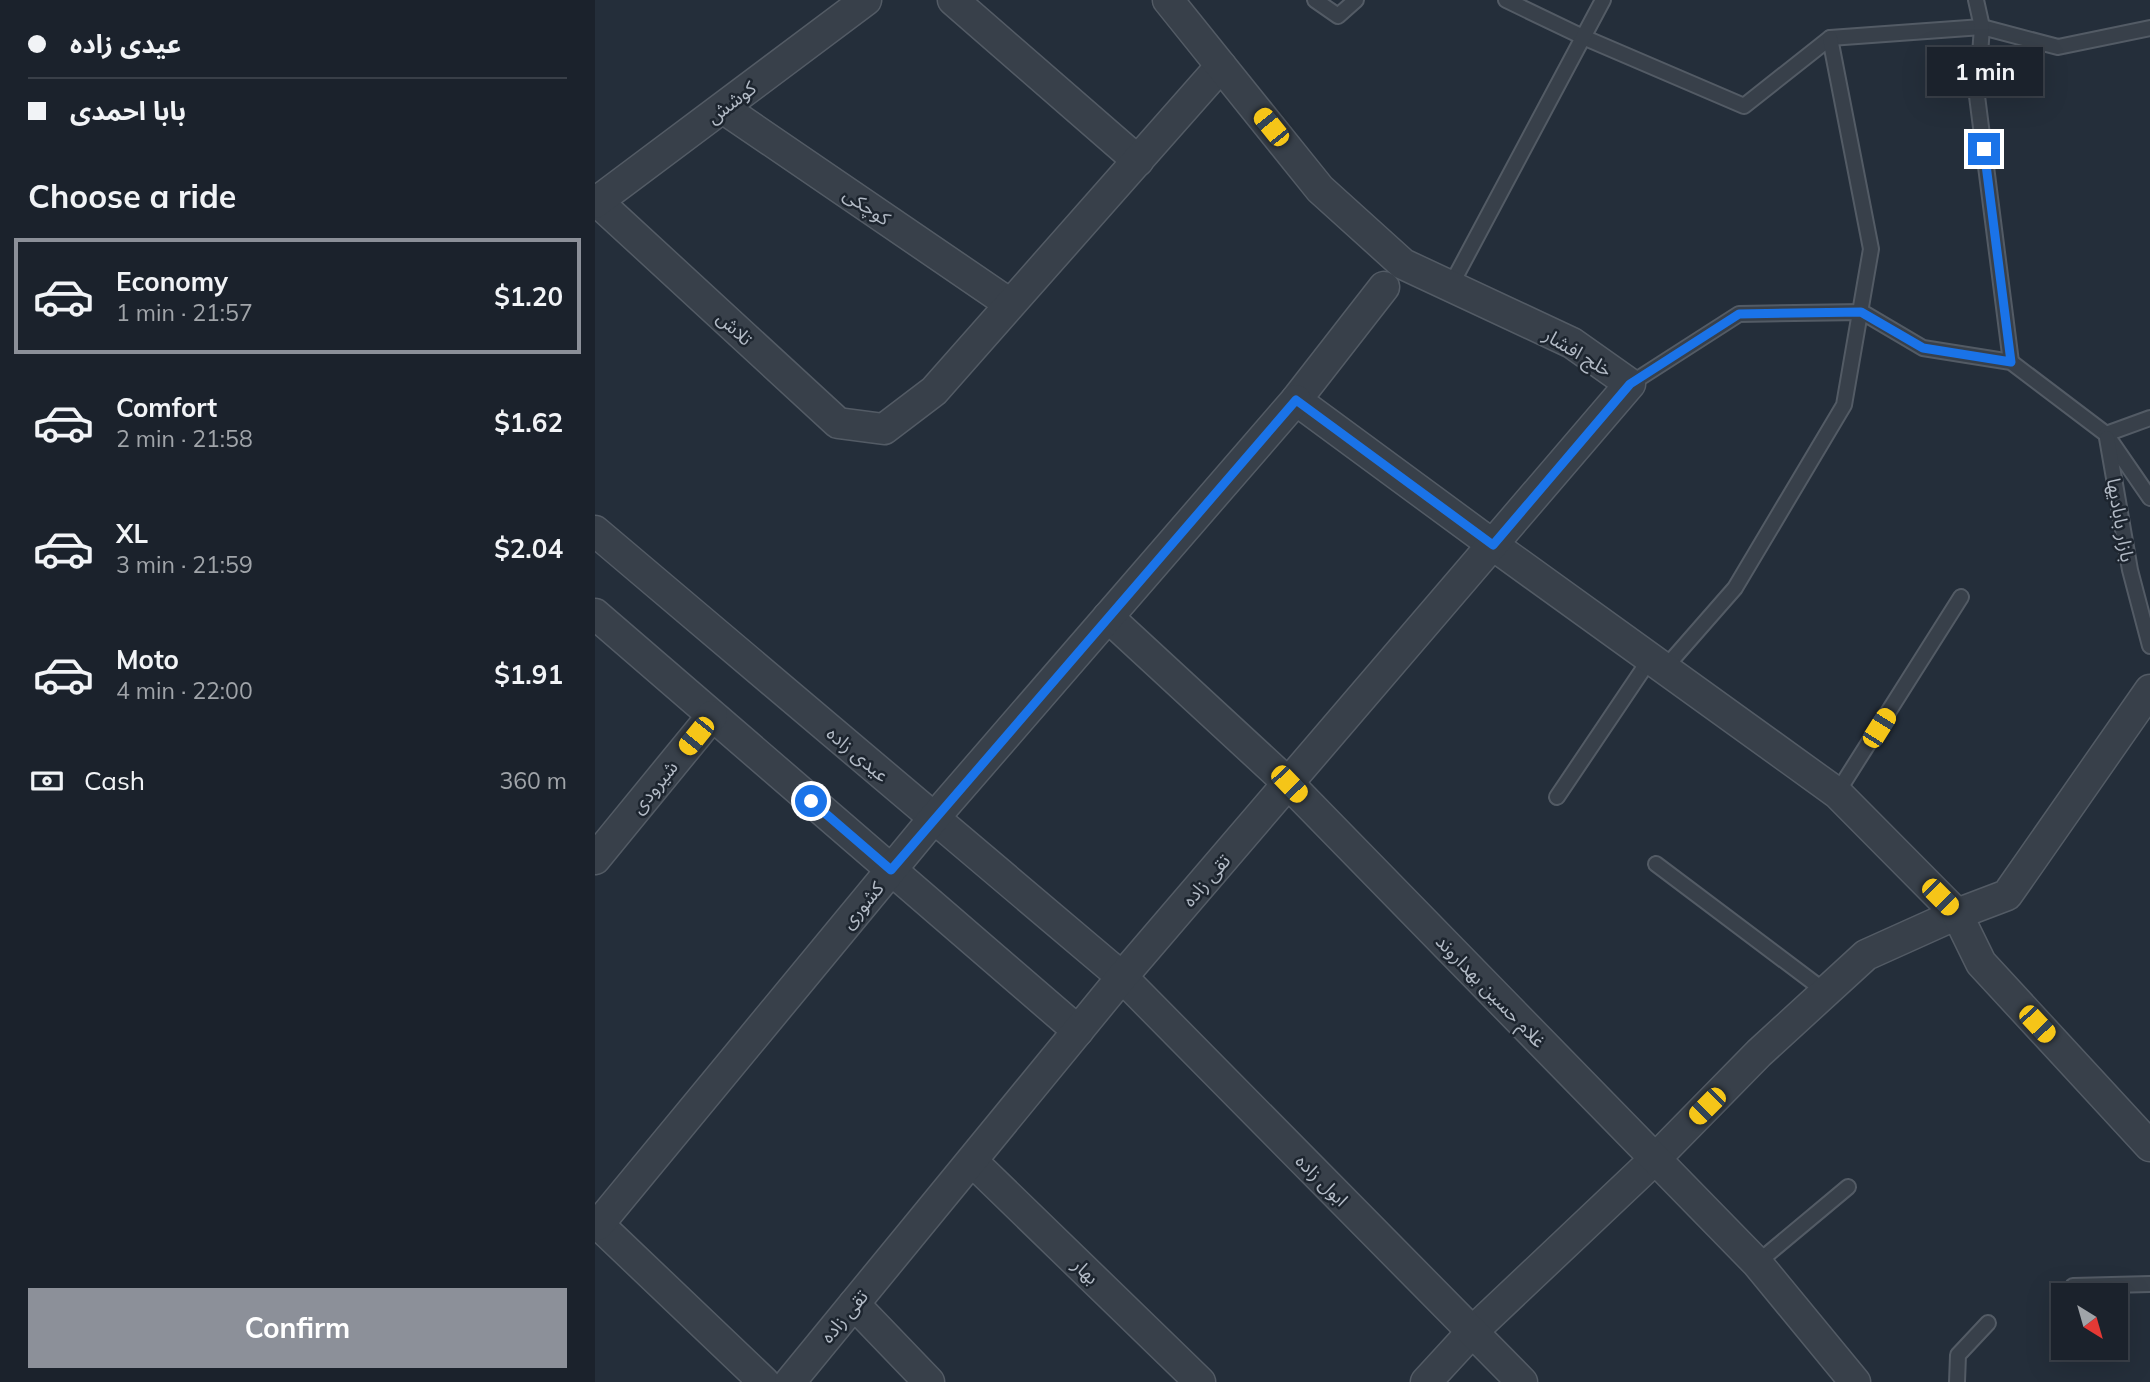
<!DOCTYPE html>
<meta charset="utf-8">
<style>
:root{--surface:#1b222c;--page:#242a34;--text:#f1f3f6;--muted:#a0a4a9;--line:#393f48;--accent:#8c9099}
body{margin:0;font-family:Mulish,"Noto Sans Arabic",sans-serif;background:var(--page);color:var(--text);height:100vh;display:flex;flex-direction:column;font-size:26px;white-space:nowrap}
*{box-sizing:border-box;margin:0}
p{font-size:23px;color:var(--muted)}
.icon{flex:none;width:38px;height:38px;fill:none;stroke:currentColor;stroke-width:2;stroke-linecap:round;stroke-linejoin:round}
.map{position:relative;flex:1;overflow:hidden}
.details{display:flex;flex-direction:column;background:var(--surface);width:595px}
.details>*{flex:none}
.banner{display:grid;align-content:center;height:154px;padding:0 28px;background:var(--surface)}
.needle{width:46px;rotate:143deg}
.fabs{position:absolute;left:1456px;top:1283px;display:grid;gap:14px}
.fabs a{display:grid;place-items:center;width:77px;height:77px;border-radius:0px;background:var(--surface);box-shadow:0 7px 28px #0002,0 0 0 2px var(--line);font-size:35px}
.end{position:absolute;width:32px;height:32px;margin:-16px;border:9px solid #1a73e8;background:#fff;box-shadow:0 0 0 4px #fff}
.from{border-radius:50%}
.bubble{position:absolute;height:49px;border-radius:0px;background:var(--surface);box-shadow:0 7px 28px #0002,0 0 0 2px var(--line);font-size:23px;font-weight:700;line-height:49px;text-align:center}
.car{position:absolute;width:21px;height:42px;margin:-21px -10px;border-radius:9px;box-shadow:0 0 5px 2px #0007;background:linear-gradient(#f5c518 24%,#345 0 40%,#f5c518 0 76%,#345 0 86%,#f5c518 0)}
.banner b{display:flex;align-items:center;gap:24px;height:66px;font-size:26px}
.banner b+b{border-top:2px solid var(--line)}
.banner i{width:18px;height:18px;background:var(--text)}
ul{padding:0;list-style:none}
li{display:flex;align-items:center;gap:21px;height:116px;margin:0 14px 10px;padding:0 14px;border:4px solid transparent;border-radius:0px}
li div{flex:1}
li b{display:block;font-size:26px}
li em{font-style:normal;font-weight:700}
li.on{border-color:var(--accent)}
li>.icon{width:63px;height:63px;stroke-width:1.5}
h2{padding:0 28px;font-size:32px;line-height:84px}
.pay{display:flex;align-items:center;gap:18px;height:77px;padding:0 28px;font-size:26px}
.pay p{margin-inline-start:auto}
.cta{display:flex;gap:14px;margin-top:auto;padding:14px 28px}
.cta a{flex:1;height:80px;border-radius:0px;background:var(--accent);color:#fff;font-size:28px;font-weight:700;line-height:80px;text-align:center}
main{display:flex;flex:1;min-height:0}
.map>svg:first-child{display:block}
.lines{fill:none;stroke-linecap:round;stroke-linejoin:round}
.service-casing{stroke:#535b65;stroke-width:18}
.minor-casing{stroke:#535b65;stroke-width:33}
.service{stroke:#38404a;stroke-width:14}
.minor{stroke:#38404a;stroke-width:30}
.route{stroke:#1a73e8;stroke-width:9}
.labels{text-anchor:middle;stroke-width:5;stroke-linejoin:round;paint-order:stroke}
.street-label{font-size:19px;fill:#b3bbc6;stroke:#1d252f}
</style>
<main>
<section class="details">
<div class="banner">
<b><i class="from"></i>عیدی زاده</b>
<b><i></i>بابا احمدی</b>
</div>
<h2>Choose a ride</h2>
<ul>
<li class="on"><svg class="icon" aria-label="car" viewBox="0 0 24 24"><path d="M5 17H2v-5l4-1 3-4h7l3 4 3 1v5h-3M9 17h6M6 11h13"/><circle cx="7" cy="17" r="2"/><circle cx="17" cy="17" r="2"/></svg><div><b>Economy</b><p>1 min · 21:57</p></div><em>$1.20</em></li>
<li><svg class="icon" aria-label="car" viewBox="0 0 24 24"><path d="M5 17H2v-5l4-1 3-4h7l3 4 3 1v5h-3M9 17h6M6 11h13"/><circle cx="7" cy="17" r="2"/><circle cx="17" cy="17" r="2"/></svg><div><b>Comfort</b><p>2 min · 21:58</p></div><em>$1.62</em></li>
<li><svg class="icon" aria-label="car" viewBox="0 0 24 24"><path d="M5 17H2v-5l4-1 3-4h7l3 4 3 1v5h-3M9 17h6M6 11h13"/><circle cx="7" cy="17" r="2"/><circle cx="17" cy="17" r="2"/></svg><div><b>XL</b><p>3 min · 21:59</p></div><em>$2.04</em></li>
<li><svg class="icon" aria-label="car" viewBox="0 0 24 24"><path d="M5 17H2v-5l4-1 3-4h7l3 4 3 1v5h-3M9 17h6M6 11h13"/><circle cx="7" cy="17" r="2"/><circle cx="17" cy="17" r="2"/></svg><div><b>Moto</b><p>4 min · 22:00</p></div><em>$1.91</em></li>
</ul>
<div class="pay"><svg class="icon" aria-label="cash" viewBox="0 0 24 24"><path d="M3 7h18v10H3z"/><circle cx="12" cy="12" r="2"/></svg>Cash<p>360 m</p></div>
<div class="cta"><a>Confirm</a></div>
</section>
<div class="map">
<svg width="1555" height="1382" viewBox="0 0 1555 1382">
<rect width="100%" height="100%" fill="#242e3a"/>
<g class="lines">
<defs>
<g id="service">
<polyline points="720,0 743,16 761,0"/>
<polyline points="911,0 988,37 1149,106 1235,38 1387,27 1463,47 1555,28"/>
<polyline points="1381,0 1387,27 1382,96 1416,362"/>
<polyline points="855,287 1008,0"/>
<polyline points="1035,384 1144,314 1267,312 1328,348 1416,362 1511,434 1555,498"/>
<polyline points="1511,434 1555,418"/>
<polyline points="1512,438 1535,570 1555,646"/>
<polyline points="1069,669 1140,588 1249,405 1276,249 1235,38"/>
<polyline points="1242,793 1366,597"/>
<polyline points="962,797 1055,659"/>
<polyline points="1061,864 1231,992"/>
<polyline points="1162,1263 1253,1187"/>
<polyline points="1478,1286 1555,1284"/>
<polyline points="1362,1382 1363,1355 1393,1323"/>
</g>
<g id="minor">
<polyline points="358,0 543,161"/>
<polyline points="128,108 415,304"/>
<polyline points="3,202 243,423 289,429 339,391 626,66"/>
<polyline points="0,203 271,0"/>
<polyline points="789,287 701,400 898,545 1242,793 1362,914 1271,955 1164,1053 1060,1159 877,1332 831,1382"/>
<polyline points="0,531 527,977 927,1382"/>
<polyline points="0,614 483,1031"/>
<polyline points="513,617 694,784 1162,1263 1260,1382"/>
<polyline points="1555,690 1412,895 1362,914 1386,963 1555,1146"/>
<polyline points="0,859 117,716"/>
<polyline points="377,1161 605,1382"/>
<polyline points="0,1221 169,1382"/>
<polyline points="3,1225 339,818 701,400"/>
<polyline points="259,1304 334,1382"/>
<polyline points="195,1382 527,977 1035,384 977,343 808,264 725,189 573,0"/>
</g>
</defs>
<!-- service casing -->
<use href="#service" class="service-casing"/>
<!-- minor casing -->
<use href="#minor" class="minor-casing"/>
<!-- service -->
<use href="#service" class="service"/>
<!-- minor -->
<use href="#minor" class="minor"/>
</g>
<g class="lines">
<!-- route -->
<polyline class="route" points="216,801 296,870 701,400 898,545 1035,384 1144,314 1266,312 1328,348 1416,362 1389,149"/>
</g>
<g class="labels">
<!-- street labels -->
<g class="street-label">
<text transform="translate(136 102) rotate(-37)" y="7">کوشش</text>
<text transform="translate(272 206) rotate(34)" y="7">کوچکی</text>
<text transform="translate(140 328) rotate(43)" y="7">تلاش</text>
<text transform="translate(983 352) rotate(31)" y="7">خلج افشار</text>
<text transform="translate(1526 520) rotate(80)" y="7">بازار بابادیها</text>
<text transform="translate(263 754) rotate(40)" y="7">عیدی زاده</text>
<text transform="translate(59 787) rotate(-51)" y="7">شیرودی</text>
<text transform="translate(611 880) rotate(-49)" y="7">تقی زاده</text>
<text transform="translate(267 905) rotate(-50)" y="7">کشوری</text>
<text transform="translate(896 991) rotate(46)" y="7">غلام حسین بهداروند</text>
<text transform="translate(727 1180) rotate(45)" y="7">ابول زاده</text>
<text transform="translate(491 1271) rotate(44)" y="7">بهار</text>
<text transform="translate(249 1316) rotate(-50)" y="7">تقی زاده</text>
</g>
</g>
</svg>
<div class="fabs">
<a><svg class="needle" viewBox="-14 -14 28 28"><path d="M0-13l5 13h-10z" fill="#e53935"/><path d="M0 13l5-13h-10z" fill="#a0a4a9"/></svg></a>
</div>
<i class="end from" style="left:216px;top:801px"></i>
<i class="end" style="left:1389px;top:149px"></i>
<div class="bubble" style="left:1332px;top:47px;width:116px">1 min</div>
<i class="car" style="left:676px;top:127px;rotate:321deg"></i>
<i class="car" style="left:1284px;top:728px;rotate:32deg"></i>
<i class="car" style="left:101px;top:736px;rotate:219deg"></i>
<i class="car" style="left:694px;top:784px;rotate:136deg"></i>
<i class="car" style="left:1345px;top:897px;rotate:135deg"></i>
<i class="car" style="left:1442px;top:1024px;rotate:137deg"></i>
<i class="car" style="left:1112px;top:1106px;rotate:225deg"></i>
</div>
</main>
